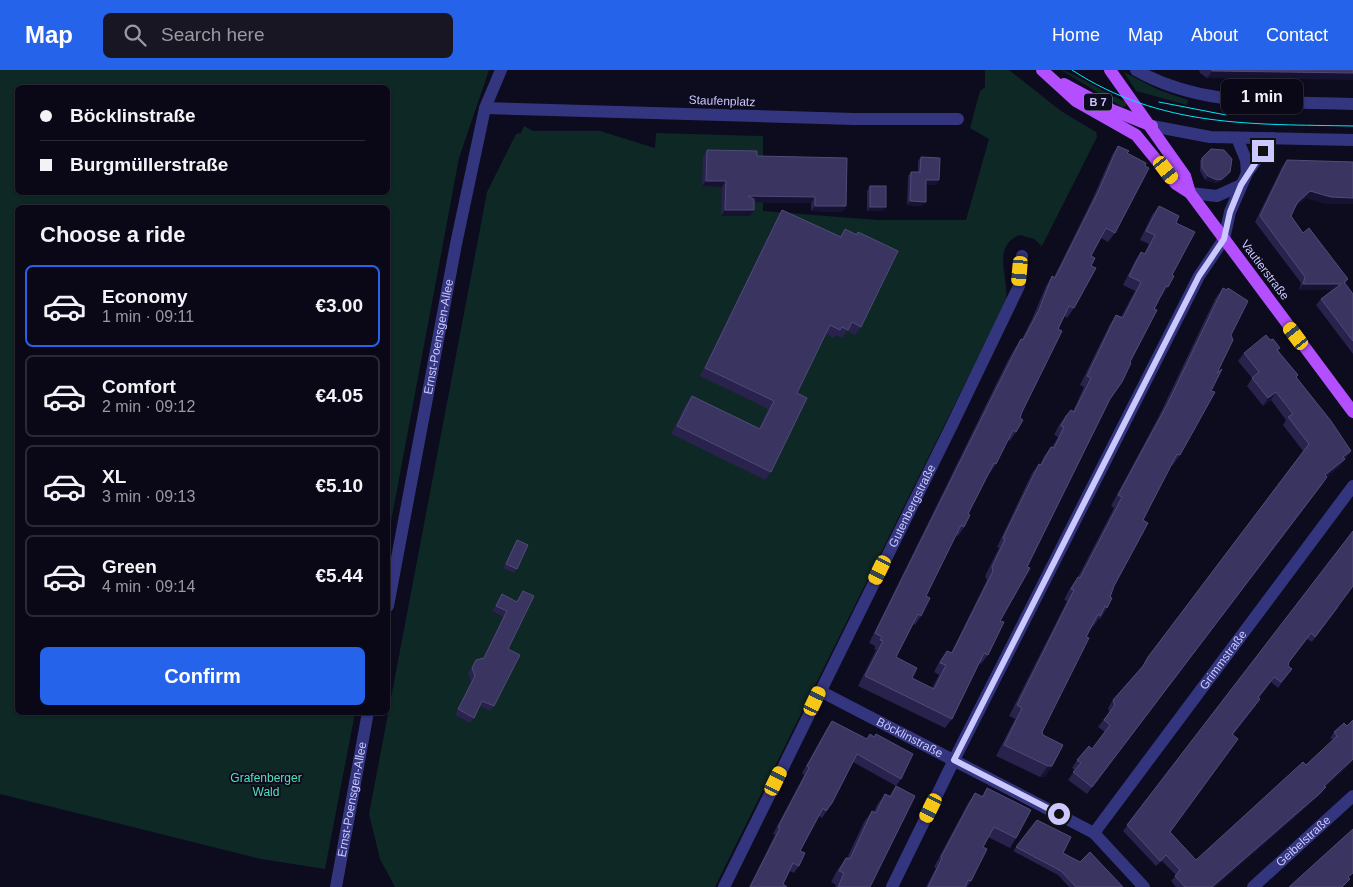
<!DOCTYPE html>
<meta charset="utf-8">
<style>
:root{--surface:#0a0816;--page:#181623;--text:#f1f3f6;--muted:#999aa1;--line:#2a2935;--accent:#2563eb}
body{margin:0;font-family:Helvetica,sans-serif;background:var(--page);color:var(--text);height:100vh;display:flex;flex-direction:column;font-size:19px;white-space:nowrap}
*{box-sizing:border-box;margin:0}
p{font-size:16px;color:var(--muted)}
.icon{flex:none;width:28px;height:28px;fill:none;stroke:currentColor;stroke-width:2;stroke-linecap:round;stroke-linejoin:round}
.map{position:relative;flex:1;overflow:hidden}
.drawer{position:absolute;left:15px;top:135px;width:375px;height:510px;display:flex;flex-direction:column;background:var(--surface);border-radius:8px;box-shadow:0 1px 4px #0004,0 0 0 1px var(--line)}
.drawer>*{flex:none}
.banner{position:absolute;left:15px;top:15px;width:375px;height:110px;border-radius:8px;box-shadow:0 1px 4px #0004,0 0 0 1px var(--line);display:grid;align-content:center;height:110px;padding:0 25px;background:var(--surface)}
.end{position:absolute;width:22px;height:22px;margin:-11px;border:6px solid #cbc8ff;background:#111;box-shadow:0 0 0 2px #111}
.from{border-radius:50%}
.bubble{position:absolute;height:35px;border-radius:8px;background:var(--surface);box-shadow:0 1px 4px #0004,0 0 0 1px var(--line);font-size:16px;font-weight:600;line-height:35px;text-align:center}
.car{position:absolute;width:15px;height:30px;margin:-15px -8px;border-radius:6px;box-shadow:0 0 4px 1px #0007;background:linear-gradient(#f5c518 24%,#345 0 40%,#f5c518 0 76%,#345 0 86%,#f5c518 0)}
.banner b{display:flex;align-items:center;gap:18px;height:48px;font-size:19px}
.banner b+b{border-top:1px solid var(--line)}
.banner i{width:12px;height:12px;background:var(--text)}
ul{padding:0;list-style:none}
li{display:flex;align-items:center;gap:15px;height:82px;margin:0 10px 8px;padding:0 15px;border:2px solid var(--line);border-radius:8px}
li div{flex:1}
li b{display:block;font-size:19px}
li em{font-style:normal;font-weight:600}
li.selected{border-color:var(--accent)}
li>.icon{width:45px;height:45px;stroke-width:1.5}
h2{padding:0 25px;font-size:22px;line-height:60px}
.action{display:flex;gap:10px;margin-top:auto;padding:10px 25px}
.action a{flex:1;height:58px;border-radius:8px;background:var(--accent);color:#fff;font-size:20px;font-weight:600;line-height:58px;text-align:center}
header{display:flex;align-items:center;gap:30px;box-sizing:border-box;height:70px;padding:0 25px;background:var(--accent);color:#fff}
header strong{font-size:24px}
nav{display:flex;gap:28px;margin-inline-start:auto;font-size:18px}
.search{width:350px;height:45px;background:var(--page);display:flex;align-items:center;gap:12px;box-sizing:border-box;padding:0 18px;border-radius:8px;color:var(--muted);font-size:19px}
.map>svg:first-child{display:block}
.green{fill:#0e2825;fill-rule:evenodd}
.lines{fill:none;stroke-linecap:round;stroke-linejoin:round}
.minor{stroke:#34357f;stroke-width:12}
.major{stroke:#b34fff;stroke-width:12}
.tram{stroke:#00e8f3;stroke-width:1}
.wall{fill:#28224c}
.shaded-wall{fill:#161232}
.building{fill:#3a3460;stroke:#504b79}
.route{stroke:#cbc8ff;stroke-width:6}
.labels{text-anchor:middle;stroke-width:4;stroke-linejoin:round;paint-order:stroke}
.shield{fill:#0d0b1e;stroke:#928fbc;stroke-width:1}
.shield-label{font-size:11px;font-weight:bold;fill:#cbc8ff}
.street-label{font-size:12px;fill:#cbc8ff;stroke:#0d0b1e}
.park-label{font-size:12px;fill:#50e3b6;stroke:#0d0b1e}
</style>
<header>
<strong>Map</strong>
<div class="search"><svg class="icon" aria-label="search" viewBox="0 0 24 24"><circle cx="10" cy="10" r="6"/><path d="M15 15l6 6"/></svg>Search here</div>
<nav><a>Home</a><a>Map</a><a>About</a><a>Contact</a></nav>
</header>
<div class="map">
<svg width="1353" height="817" viewBox="0 0 1353 817">
<rect width="100%" height="100%" fill="#0d0b1e"/>
<!-- green -->
<g class="green">
<path d="M0,0H489L459,88L388,468V138H18V642L355,643L325,799L261,789L0,724ZM18,18H388V122H18Z"/>
<path d="M985,0H1009L1061,41L1096,62L1097,67L1042,176L1034,169L1020,165C991,176 1009,207 1006,231L715,817H395L380,789L369,744L487,122L516,64L521,63L524,56L533,61H600L655,78L656,63L763,66V141L878,150H966L989,69L970,58L980,21L985,17Z"/>
<path d="M1061,0C1068,0 1113,27 1126,32V36L1122,37Z"/>
<polygon points="1124,2 1159,20 1188,30 1187,35 1136,21"/>
</g>
<g class="lines">
<!-- minor -->
<g class="minor">
<path d="M1136,0C1202,38 1279,31 1353,34"/>
<polyline points="485,38 854,49 958,49"/>
<polyline points="1152,56 1210,67 1353,70"/>
<polyline points="1237,68 1246,90 1247,103"/>
<polyline points="1190,123 1217,126 1241,115"/>
<path id="s1" d="M388,536L456,174L485,38L501,0"/>
<path id="s2" d="M820,621L1094,763L1144,817"/>
<path id="s3" d="M1094,763L1353,416"/>
<path id="s4" d="M336,817L368,642"/>
<path id="s5" d="M724,817L951,357L1019,216L1022,186"/>
<polyline points="892,817 954,690 1199,206 1224,169 1230,142 1247,103 1272,68"/>
<path id="s6" d="M1253,817L1353,726"/>
</g>
<!-- major -->
<g class="major">
<polyline points="1042,0 1076,31 1136,65 1176,114 1190,123 1353,342"/>
<polyline points="1110,0 1185,106 1190,123"/>
<polyline points="1064,14 1112,40 1152,56"/>
</g>
<!-- tram -->
<g class="tram">
<path d="M1072,0C1161,58 1252,54 1353,56"/>
<polyline points="1159,32 1226,45"/>
</g>
</g>
<!-- wall -->
<g class="wall">
<polygon points="1199,0 1353,0 1207,8 1200,3"/>
<polygon points="1118,76 1127,83 1115,163 1108,172 1101,168 1091,186 1091,196 1074,238 1067,248 1064,246 1058,259 1022,342 1016,362 1010,371 1008,370 996,394 990,403 989,403 968,444 964,457 958,466 956,465 926,526 921,546 915,555 913,554 896,587 912,608 932,618 939,605 934,602 940,590 947,581 951,583 987,510 985,506 999,478 997,477 1032,403 1039,394 1040,395 1044,386 1051,377 1052,377 1058,367 1054,365 1059,355 1066,346 1073,341 1075,337 1084,317 1080,315 1110,254 1116,245 1121,247 1135,221 1123,215 1135,191 1141,182 1144,184 1149,174 1140,170 1152,145 1159,136 1176,153 1172,205 1168,217 1162,226 1161,226 1000,551 988,585 981,594 979,593 952,649 945,658 858,616 876,580 874,579 875,576 869,573 1007,292 1015,278 1021,269 1022,269 1032,249 1046,216 1052,206 1054,207 1092,130 1112,85"/>
<polygon points="707,80 757,86 846,136 842,142 811,141 811,133 754,132 750,146 721,146 722,117 702,116 703,86"/>
<polygon points="921,87 939,110 936,115 926,114 922,136 907,135 908,106 911,102 918,102 918,91"/>
<polygon points="1202,88 1228,105 1220,112 1215,113 1205,110 1200,101 1200,91"/>
<polygon points="1287,90 1326,134 1306,128 1295,137 1291,146 1303,163 1348,209 1345,214 1353,224 1353,284 1316,235 1321,229 1332,220 1299,220 1301,213 1255,152 1282,97"/>
<polygon points="870,116 886,137 883,141 867,141 867,121"/>
<polygon points="782,140 840,166 845,159 856,164 858,162 861,257 855,265 847,261 842,268 836,265 834,268 826,264 797,323 771,402 765,410 671,364 686,334 692,326 759,358 768,339 700,306 777,148"/>
<polygon points="1223,218 1231,265 1217,303 1180,385 1172,396 1171,395 1143,450 1114,516 1107,538 1100,549 1099,548 1093,557 1092,556 1042,662 1052,696 1045,707 1040,707 996,686 1015,649 1009,646 1067,531 1064,530 1070,518 1078,507 1114,438 1111,436 1159,346 1215,229"/>
<polygon points="1278,280 1296,307 1351,381 1340,396 1327,407 1322,415 1087,724 1068,710 1075,700 1072,698 1077,690 1092,679 1105,662 1098,657 1109,642 1108,638 1113,630 1139,601 1148,587 1303,381 1283,355 1286,350 1271,330 1263,336 1247,316 1252,308 1238,291 1244,283"/>
<polygon points="1353,461 1338,538 1312,572 1307,569 1289,592 1288,596 1292,599 1278,618 1271,612 1259,628 1256,635 1233,665 1170,762 1196,790 1306,695 1333,670 1330,668 1334,662 1347,656 1353,650 1353,691 1325,717 1322,723 1314,730 1215,817 1176,817 1171,811 1176,805 1162,791 1156,796 1123,761"/>
<polygon points="517,470 517,499 514,503 503,498 514,475"/>
<polygon points="523,521 494,636 490,641 480,636 474,648 470,653 455,645 471,612 468,604 476,590 483,588 503,547 492,541 502,524 517,532"/>
<polygon points="832,651 866,669 870,664 874,666 876,664 901,709 896,716 853,692 832,733 822,748 819,746 800,781 799,796 794,803 790,801 783,814 787,817 749,817 775,765 773,764 804,705 802,703 827,658"/>
<polygon points="896,716 870,817 835,817 836,815 831,812 838,799 846,788 847,788 864,752 872,741 874,742 877,735 885,724 889,726"/>
<polygon points="987,718 1016,768 1010,778 988,767 983,777 971,811 967,817 926,817 936,798 934,797 968,733 975,723 981,727"/>
<polygon points="1037,750 1063,783 1123,817 1069,817 1058,805 1013,781"/>
</g>
<!-- shaded-wall -->
<g class="shaded-wall">
<polygon points="1212,1 1353,3 1353,10 1207,8"/>
<polygon points="1230,102 1228,105 1220,112 1215,113 1205,110 1208,106"/>
<polygon points="926,110 939,110 936,115 923,114"/>
<polygon points="706,111 726,111 722,117 702,116"/>
<polygon points="1310,121 1353,128 1353,134 1326,134 1306,128 1293,140 1297,133"/>
<polygon points="748,126 815,127 811,133 744,132"/>
<polygon points="910,131 926,132 922,136 907,135"/>
<polygon points="815,136 846,136 842,142 811,141"/>
<polygon points="870,137 886,137 883,141 867,141"/>
<polygon points="725,140 754,140 750,146 721,146"/>
<polygon points="1303,214 1341,214 1336,220 1299,220"/>
<polygon points="1166,216 1168,217 1162,226 1159,226"/>
<polygon points="1276,322 1271,330 1263,336 1268,328"/>
<polygon points="1351,381 1345,388 1343,387"/>
<polygon points="1345,389 1340,396 1319,413 1325,405"/>
<polygon points="1353,689 1353,691 1320,721 1324,716"/>
<polygon points="1048,696 1052,696 1045,707 1040,707"/>
<polygon points="1326,717 1322,723 1314,730 1215,817 1212,817"/>
</g>
<!-- building -->
<g class="building">
<polygon points="1211,0 1353,0 1353,3 1212,1"/>
<polygon points="1118,76 1129,81 1127,83 1146,93 1145,96 1149,98 1115,163 1106,158 1091,186 1095,188 1091,196 1096,198 1074,238 1069,236 1058,259 1062,261 1022,342 1020,348 1023,350 1016,362 1013,360 996,394 994,393 968,444 970,445 964,457 961,455 926,526 930,528 921,546 918,544 896,587 917,598 912,608 934,619 946,595 940,593 947,581 952,583 993,501 992,497 1005,469 1003,468 1039,394 1041,395 1051,377 1054,378 1064,357 1061,356 1066,346 1071,340 1074,342 1091,308 1087,306 1116,245 1123,248 1141,212 1129,206 1141,182 1145,184 1155,165 1146,161 1159,136 1179,146 1176,153 1195,162 1172,205 1174,206 1168,217 1166,216 1154,239 1157,240 1130,292 1131,293 1122,312 1110,329 1027,497 1030,498 1000,551 1004,552 988,585 984,583 952,649 865,606 883,571 880,570 882,567 875,563 1014,283 1021,269 1023,270 1039,240 1052,206 1055,208 1099,120"/>
<polygon points="1211,79 1224,80 1232,89 1230,102 1222,109 1217,110 1208,106 1202,98 1202,88"/>
<polygon points="707,80 757,81 757,86 847,88 846,136 815,136 815,127 748,126 754,129 754,140 725,140 726,111 706,111"/>
<polygon points="921,87 940,88 939,110 926,110 926,132 910,131 911,102 920,102"/>
<polygon points="1287,90 1353,92 1353,128 1331,127 1310,121 1297,133 1291,146 1303,163 1309,158 1348,209 1344,212 1353,224 1353,271 1321,229 1341,214 1303,214 1305,207 1260,146"/>
<rect x="870" y="116" width="16" height="21"/>
<polygon points="782,140 841,167 845,159 857,165 858,162 898,181 861,257 852,252 848,260 842,257 840,260 830,255 797,323 807,328 771,402 677,356 692,326 760,359 774,331 705,298"/>
<polygon points="1223,218 1227,220 1228,218 1248,231 1231,265 1233,270 1217,303 1222,299 1211,321 1215,322 1180,385 1177,384 1143,450 1148,453 1114,516 1110,527 1112,528 1107,538 1105,536 1100,546 1098,544 1086,567 1089,568 1042,662 1043,665 1063,675 1052,696 1048,696 1004,675 1022,638 1017,635 1074,520 1071,519 1078,507 1080,508 1122,427 1118,425 1167,335"/>
<polygon points="1266,265 1270,270 1273,269 1280,278 1277,280 1298,305 1296,307 1331,351 1351,381 1343,387 1345,389 1325,405 1327,407 1092,717 1073,702 1081,693 1077,690 1089,676 1092,679 1110,655 1104,650 1115,635 1113,630 1143,596 1148,587 1309,374 1288,347 1293,344 1276,322 1268,328 1252,308 1259,302 1244,283"/>
<polygon points="1353,461 1353,516 1315,567 1311,563 1289,592 1288,596 1292,599 1281,612 1274,607 1258,627 1260,629 1232,664 1238,669 1170,762 1196,790 1303,692 1306,695 1337,666 1334,662 1344,653 1347,656 1353,650 1353,689 1324,716 1326,717 1318,725 1212,817 1185,817 1175,806 1180,800 1166,785 1160,791 1127,755"/>
<polygon points="517,470 528,475 517,499 506,494"/>
<polygon points="523,521 534,526 508,579 520,585 494,636 482,631 474,648 458,639 475,606 472,598 476,590 484,588 507,541 496,536 502,524 517,532"/>
<polygon points="832,651 867,669 870,664 874,667 876,664 913,684 901,709 857,684 832,733 826,741 823,738 800,781 805,783 799,796 793,793 783,814 787,817 750,817 780,758 778,757 809,698 807,696"/>
<polygon points="896,716 915,726 870,817 838,817 844,803 839,801 846,788 850,789 872,741 876,743 885,724 891,727"/>
<polygon points="987,718 1031,740 1016,768 994,757 983,777 987,779 971,811 968,810 965,817 928,817 942,788 941,787 975,723 983,727"/>
<polygon points="1037,750 1071,767 1063,783 1080,792 1090,782 1123,817 1076,817 1061,801 1016,777"/>
<polygon points="1353,759 1353,803 1348,807 1350,809 1342,817 1289,817"/>
</g>
<g class="lines">
<!-- route -->
<polyline class="route" points="1059,744 954,690 1199,206 1224,169 1230,142 1241,115 1263,81"/>
</g>
<g class="labels">
<!-- shield labels -->
<rect class="shield" x="1084" y="23.5" width="28" height="17" rx="4"/>
<g class="shield-label">
<text x="1098" y="36">B 7</text>
</g>
<!-- street labels -->
<g class="street-label">
<text transform="translate(722 31) rotate(2)" y="4">Staufenplatz</text>
<text transform="translate(1265 200) rotate(53)" y="4">Vautierstraße</text>
<text dy="4" stroke="none"><textPath href="#s1" startOffset="274">Ernst-Poensgen-Allee</textPath></text>
<text dy="4" stroke="none"><textPath href="#s5" startOffset="425">Gutenbergstraße</textPath></text>
<text dy="4" stroke="none"><textPath href="#s3" startOffset="216">Grimmstraße</textPath></text>
<text dy="4" stroke="none"><textPath href="#s2" startOffset="101">Böcklinstraße</textPath></text>
<text dy="4" stroke="none"><textPath href="#s4" startOffset="89">Ernst-Poensgen-Allee</textPath></text>
<text dy="4" stroke="none"><textPath href="#s6" startOffset="68">Geibelstraße</textPath></text>
</g>
<!-- park labels -->
<g class="park-label">
<text x="266" y="712">Grafenberger<tspan x="266" dy="14">Wald</tspan></text>
</g>
</g>
</svg>
<i class="end from" style="left:1059px;top:744px"></i>
<i class="end" style="left:1263px;top:81px"></i>
<div class="bubble" style="left:1221px;top:9px;width:82px">1 min</div>
<i class="car" style="left:1166px;top:100px;rotate:143deg"></i>
<i class="car" style="left:1020px;top:201px;rotate:185deg"></i>
<i class="car" style="left:1296px;top:266px;rotate:323deg"></i>
<i class="car" style="left:880px;top:500px;rotate:206deg"></i>
<i class="car" style="left:815px;top:631px;rotate:25deg"></i>
<i class="car" style="left:776px;top:711px;rotate:26deg"></i>
<i class="car" style="left:931px;top:738px;rotate:206deg"></i>
<div class="banner">
<b><i class="from"></i>Böcklinstraße</b>
<b><i></i>Burgmüllerstraße</b>
</div>
<section class="drawer">
<h2>Choose a ride</h2>
<ul>
<li class="selected"><svg class="icon" aria-label="car" viewBox="0 0 24 24"><path d="M5 17H2v-5l4-1 3-4h7l3 4 3 1v5h-3M9 17h6M6 11h13"/><circle cx="7" cy="17" r="2"/><circle cx="17" cy="17" r="2"/></svg><div><b>Economy</b><p>1 min · 09:11</p></div><em>€3.00</em></li>
<li><svg class="icon" aria-label="car" viewBox="0 0 24 24"><path d="M5 17H2v-5l4-1 3-4h7l3 4 3 1v5h-3M9 17h6M6 11h13"/><circle cx="7" cy="17" r="2"/><circle cx="17" cy="17" r="2"/></svg><div><b>Comfort</b><p>2 min · 09:12</p></div><em>€4.05</em></li>
<li><svg class="icon" aria-label="car" viewBox="0 0 24 24"><path d="M5 17H2v-5l4-1 3-4h7l3 4 3 1v5h-3M9 17h6M6 11h13"/><circle cx="7" cy="17" r="2"/><circle cx="17" cy="17" r="2"/></svg><div><b>XL</b><p>3 min · 09:13</p></div><em>€5.10</em></li>
<li><svg class="icon" aria-label="car" viewBox="0 0 24 24"><path d="M5 17H2v-5l4-1 3-4h7l3 4 3 1v5h-3M9 17h6M6 11h13"/><circle cx="7" cy="17" r="2"/><circle cx="17" cy="17" r="2"/></svg><div><b>Green</b><p>4 min · 09:14</p></div><em>€5.44</em></li>
</ul>
<div class="action"><a>Confirm</a></div>
</section>
</div>
